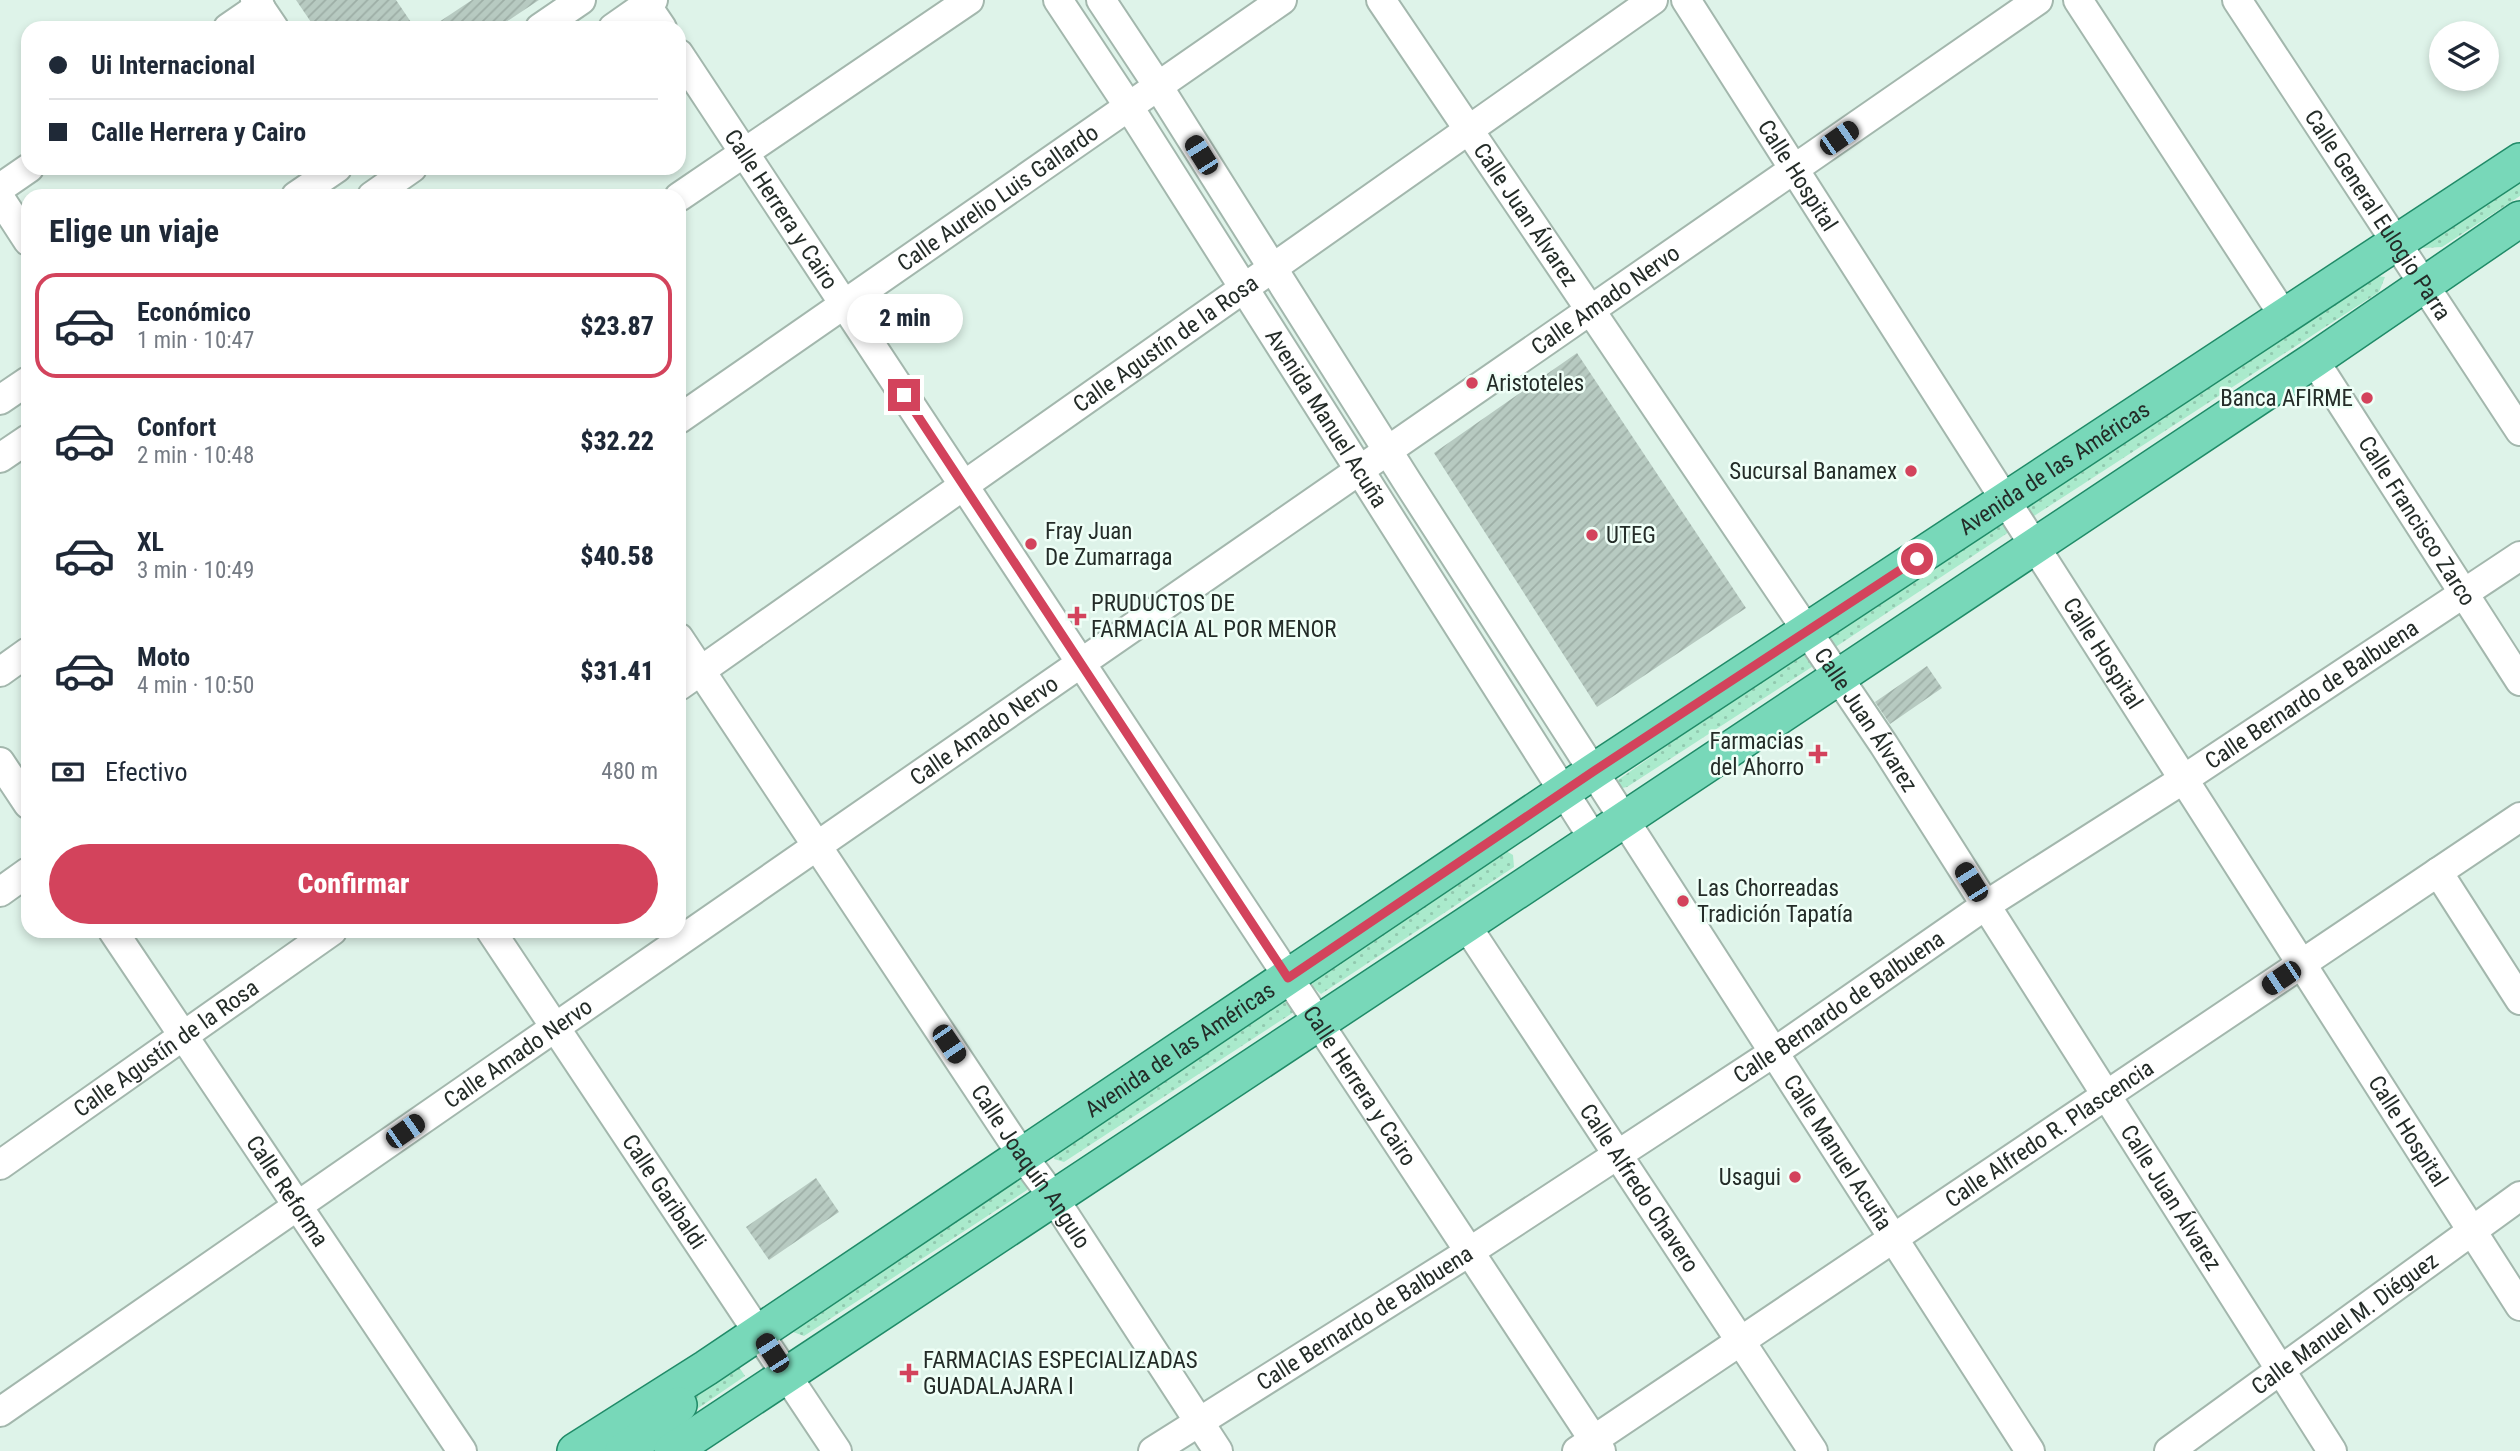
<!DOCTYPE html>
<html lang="es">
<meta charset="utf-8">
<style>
:root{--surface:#fff;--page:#f6f6f7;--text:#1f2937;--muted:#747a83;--line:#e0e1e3;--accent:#d3435c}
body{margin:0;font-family:"Roboto Condensed",sans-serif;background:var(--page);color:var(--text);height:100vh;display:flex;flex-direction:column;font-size:26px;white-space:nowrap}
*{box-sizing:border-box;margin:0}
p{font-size:23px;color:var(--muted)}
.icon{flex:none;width:38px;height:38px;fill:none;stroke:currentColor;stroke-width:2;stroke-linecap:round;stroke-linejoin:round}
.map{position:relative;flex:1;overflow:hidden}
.sheet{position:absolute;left:21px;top:189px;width:665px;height:749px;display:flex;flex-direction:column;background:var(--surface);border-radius:21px;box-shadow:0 4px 10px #0003}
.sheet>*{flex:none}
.banner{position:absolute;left:21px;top:21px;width:665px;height:154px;border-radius:21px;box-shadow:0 4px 10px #0003;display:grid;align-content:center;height:154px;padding:0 28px;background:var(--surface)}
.controls{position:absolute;left:2429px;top:21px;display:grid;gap:14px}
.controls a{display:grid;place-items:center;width:70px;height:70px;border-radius:50%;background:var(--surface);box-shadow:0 4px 10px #0003;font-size:35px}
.end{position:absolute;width:32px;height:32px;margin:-16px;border:9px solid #d3435c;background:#fff;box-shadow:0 0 0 4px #fff}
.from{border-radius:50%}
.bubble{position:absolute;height:49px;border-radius:24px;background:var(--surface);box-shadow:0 4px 10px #0003;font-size:23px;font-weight:800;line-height:49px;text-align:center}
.car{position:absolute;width:21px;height:42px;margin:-21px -10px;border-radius:9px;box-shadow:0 0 5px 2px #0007;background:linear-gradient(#222 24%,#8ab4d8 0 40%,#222 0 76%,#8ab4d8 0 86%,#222 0)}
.banner b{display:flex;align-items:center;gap:24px;height:66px;font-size:26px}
.banner b+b{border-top:2px solid var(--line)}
.banner i{width:18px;height:18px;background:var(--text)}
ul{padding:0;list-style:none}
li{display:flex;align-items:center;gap:21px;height:105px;margin:0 14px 10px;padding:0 14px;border:4px solid transparent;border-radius:21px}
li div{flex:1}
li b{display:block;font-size:26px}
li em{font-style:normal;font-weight:800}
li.current{border-color:var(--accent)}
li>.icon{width:63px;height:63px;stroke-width:1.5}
h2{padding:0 28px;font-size:32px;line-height:84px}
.pay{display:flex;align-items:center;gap:18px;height:77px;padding:0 28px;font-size:26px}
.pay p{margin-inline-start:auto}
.button{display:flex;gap:14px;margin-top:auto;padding:14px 28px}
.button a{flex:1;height:80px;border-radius:42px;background:var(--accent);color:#fff;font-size:28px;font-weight:800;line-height:80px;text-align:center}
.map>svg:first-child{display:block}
.green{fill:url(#green-dots)}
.building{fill:url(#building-hatch)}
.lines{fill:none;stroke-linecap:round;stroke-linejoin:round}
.minor-casing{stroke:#a3b7ad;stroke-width:32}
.major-casing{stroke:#208b68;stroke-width:38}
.minor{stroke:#fff;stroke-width:28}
.major{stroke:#78d8b9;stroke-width:35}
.route{stroke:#d3435c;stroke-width:9}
.poi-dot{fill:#d3435c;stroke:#effff7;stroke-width:2.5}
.labels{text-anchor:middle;stroke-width:5;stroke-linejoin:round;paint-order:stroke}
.street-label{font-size:23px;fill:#242c28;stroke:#effff7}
.poi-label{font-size:23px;fill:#242c28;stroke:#effff7;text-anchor:start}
</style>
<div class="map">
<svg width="2520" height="1451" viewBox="0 0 2520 1451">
<defs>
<pattern id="green-dots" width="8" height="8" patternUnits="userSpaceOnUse" patternTransform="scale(1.75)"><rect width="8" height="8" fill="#aaeacc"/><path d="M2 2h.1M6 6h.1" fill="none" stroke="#92c9af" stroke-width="1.8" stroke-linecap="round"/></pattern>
<pattern id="building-hatch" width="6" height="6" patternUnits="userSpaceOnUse" patternTransform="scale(1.75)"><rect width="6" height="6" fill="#b7cac1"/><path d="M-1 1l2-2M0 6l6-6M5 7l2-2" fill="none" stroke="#9daea6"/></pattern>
</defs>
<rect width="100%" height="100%" fill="#def3e9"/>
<!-- green -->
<g class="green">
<polygon points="2520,170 2520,196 2442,247 2423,248 2430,230"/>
<polygon points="2368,275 2385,277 2379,292 2034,516 2022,513 2023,501"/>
<polygon points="2002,517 2012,530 1828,652 1819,636"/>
<polygon points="1808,647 1821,661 1627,787 1617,789 1615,782"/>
<polygon points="1503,849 1513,855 1514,867 1321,994 1313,987 1311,977"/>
<polygon points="1284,995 1297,1010 1064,1162 1054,1159 1057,1147"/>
<polygon points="1015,1175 1027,1178 1027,1190 804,1336 793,1332 792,1321"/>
<polygon points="735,1361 745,1376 636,1451 694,1392"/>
</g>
<!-- building -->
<g class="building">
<polygon points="296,0 396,0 415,28 315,28"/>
<polygon points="472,0 539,0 497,28 430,28"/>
<polygon points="1577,353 1746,608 1597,707 1434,453"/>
<polygon points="1927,666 1942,688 1890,724 1875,702"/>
<polygon points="816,1178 839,1212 769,1260 746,1227"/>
</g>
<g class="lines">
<defs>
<g id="minor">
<polyline points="255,0 274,28"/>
<polyline points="643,0 662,28"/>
<path id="s1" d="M1058,0L1129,107L1593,838"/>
<path id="s2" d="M1101,0L1158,86L1408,483L2030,1451"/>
<path id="s3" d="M1381,0L1884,745L2332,1451"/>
<path id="s4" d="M1686,0L2520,1306"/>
<polyline points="2078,0 2284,316"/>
<path id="s5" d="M2237,0L2520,431"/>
<polyline points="228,28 260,6"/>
<polyline points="540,28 581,0"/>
<polyline points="613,28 653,0"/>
<path id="s6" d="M679,54L1601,1451"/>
<polyline points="0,188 29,168"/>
<polyline points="296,196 337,168"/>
<polyline points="372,196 412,168"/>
<polyline points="679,197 969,0"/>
<polyline points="0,198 28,241"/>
<path id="s7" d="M2314,360L2520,681"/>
<polyline points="0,400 28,381"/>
<path id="s8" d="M679,419L1282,0"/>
<polyline points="0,458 28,439"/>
<path id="s9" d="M679,638L1022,1155L1053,1197L1218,1451"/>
<polyline points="0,672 28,652"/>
<path id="s10" d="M679,686L1653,0"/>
<polyline points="0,762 28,804"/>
<polyline points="2438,872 2520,1000"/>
<polyline points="0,892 28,872"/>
<path id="s11" d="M1466,925L1813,1451"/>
<path id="s12" d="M113,931L462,1451"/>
<path id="s13" d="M491,931L837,1451"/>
<path id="s14" d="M0,1165L332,931"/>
<path id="s15" d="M0,1412L2038,0"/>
<path id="s16" d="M1153,1451L1469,1252L1773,1053L1986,905L2184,779L2520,556"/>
<path id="s17" d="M1577,1451L2520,817"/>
<path id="s18" d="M2169,1451L2520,1196"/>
</g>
<g id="major">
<path id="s19" d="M575,1451L706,1368L1594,771L2520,161"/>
<polyline points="623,1451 650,1432 679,1405"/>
<polyline points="672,1451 1466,925 2314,360 2520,219"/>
</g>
</defs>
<!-- minor casing -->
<use href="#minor" class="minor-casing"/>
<!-- major casing -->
<use href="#major" class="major-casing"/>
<!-- minor -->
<use href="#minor" class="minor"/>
<!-- major -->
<use href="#major" class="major"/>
</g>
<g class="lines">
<!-- route -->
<polyline class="route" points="904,395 1288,978 1594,771 1917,559"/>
</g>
<!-- markers -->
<g class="poi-dot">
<circle cx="1472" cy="383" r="7"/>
<circle cx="2367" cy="398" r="7"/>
<circle cx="1911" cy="471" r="7"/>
<circle cx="1592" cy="535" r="7"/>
<circle cx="1031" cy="544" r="7"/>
<path d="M1073.5 605.5h7v7h7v7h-7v7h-7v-7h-7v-7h7z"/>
<path d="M1814.5 743.5h7v7h7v7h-7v7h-7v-7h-7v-7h7z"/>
<circle cx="1683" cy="901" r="7"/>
<circle cx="1795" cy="1177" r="7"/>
<path d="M905.5 1362.5h7v7h7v7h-7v7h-7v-7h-7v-7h7z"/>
</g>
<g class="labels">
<!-- street labels -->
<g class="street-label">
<text dy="8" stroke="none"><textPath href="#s4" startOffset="208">Calle Hospital</textPath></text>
<text dy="8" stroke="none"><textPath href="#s8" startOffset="388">Calle Aurelio Luis Gallardo</textPath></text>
<text dy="8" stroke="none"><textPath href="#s6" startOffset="186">Calle Herrera y Cairo</textPath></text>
<text dy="8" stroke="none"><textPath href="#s3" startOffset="259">Calle Juan Álvarez</textPath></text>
<text dy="8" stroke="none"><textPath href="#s5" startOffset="257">Calle General Eulogio Parra</textPath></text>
<text dy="8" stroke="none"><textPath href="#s15" startOffset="1953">Calle Amado Nervo</textPath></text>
<text dy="8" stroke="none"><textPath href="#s10" startOffset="595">Calle Agustín de la Rosa</textPath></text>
<text dy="8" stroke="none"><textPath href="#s1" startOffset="497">Avenida Manuel Acuña</textPath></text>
<text dy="8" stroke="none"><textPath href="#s19" startOffset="1776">Avenida de las Américas</textPath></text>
<text dy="8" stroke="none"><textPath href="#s7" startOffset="191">Calle Francisco Zarco</textPath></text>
<text dy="8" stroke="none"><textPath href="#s4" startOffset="775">Calle Hospital</textPath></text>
<text dy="8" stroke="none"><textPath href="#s16" startOffset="1384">Calle Bernardo de Balbuena</textPath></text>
<text dy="8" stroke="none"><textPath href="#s3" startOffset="868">Calle Juan Álvarez</textPath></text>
<text dy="8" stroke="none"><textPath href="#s15" startOffset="1197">Calle Amado Nervo</textPath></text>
<text dy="8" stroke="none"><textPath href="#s16" startOffset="817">Calle Bernardo de Balbuena</textPath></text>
<text dy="8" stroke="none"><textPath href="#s14" startOffset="203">Calle Agustín de la Rosa</textPath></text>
<text dy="8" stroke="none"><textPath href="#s19" startOffset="726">Avenida de las Américas</textPath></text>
<text dy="8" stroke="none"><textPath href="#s15" startOffset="630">Calle Amado Nervo</textPath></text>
<text dy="8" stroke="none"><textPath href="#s6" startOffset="1236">Calle Herrera y Cairo</textPath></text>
<text dy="8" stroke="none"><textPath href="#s4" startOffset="1342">Calle Hospital</textPath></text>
<text dy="8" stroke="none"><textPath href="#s17" startOffset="569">Calle Alfredo R. Plascencia</textPath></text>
<text dy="8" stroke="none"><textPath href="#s2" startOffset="1368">Calle Manuel Acuña</textPath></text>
<text dy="8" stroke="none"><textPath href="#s9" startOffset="635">Calle Joaquín Angulo</textPath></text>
<text dy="8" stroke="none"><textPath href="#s11" startOffset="315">Calle Alfredo Chavero</textPath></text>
<text dy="8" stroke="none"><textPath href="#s12" startOffset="313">Calle Reforma</textPath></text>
<text dy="8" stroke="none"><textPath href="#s13" startOffset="313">Calle Garibaldi</textPath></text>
<text dy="8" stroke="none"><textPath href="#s3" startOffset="1435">Calle Juan Álvarez</textPath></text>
<text dy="8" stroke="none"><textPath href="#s16" startOffset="250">Calle Bernardo de Balbuena</textPath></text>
<text dy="8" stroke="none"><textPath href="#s18" startOffset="217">Calle Manuel M. Diéguez</textPath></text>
</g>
<!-- poi labels -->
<g class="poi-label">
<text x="1486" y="391">Aristoteles</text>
<text x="2353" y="406" text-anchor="end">Banca AFIRME</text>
<text x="1897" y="479" text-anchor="end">Sucursal Banamex</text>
<text x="1045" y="539">Fray Juan<tspan x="1045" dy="26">De Zumarraga</tspan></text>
<text x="1606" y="543">UTEG</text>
<text x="1091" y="611">PRUDUCTOS DE<tspan x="1091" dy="26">FARMACIA AL POR MENOR</tspan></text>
<text x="1804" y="749" text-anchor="end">Farmacias<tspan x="1804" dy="26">del Ahorro</tspan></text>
<text x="1697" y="896">Las Chorreadas<tspan x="1697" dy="26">Tradición Tapatía</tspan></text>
<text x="1781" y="1185" text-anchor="end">Usagui</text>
<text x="923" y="1368">FARMACIAS ESPECIALIZADAS<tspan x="923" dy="26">GUADALAJARA I</tspan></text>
</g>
</g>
</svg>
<div class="controls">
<a><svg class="icon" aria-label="layers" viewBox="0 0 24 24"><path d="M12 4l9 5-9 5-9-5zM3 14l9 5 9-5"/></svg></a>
</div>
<i class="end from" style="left:1917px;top:559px"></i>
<i class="end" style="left:904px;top:395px"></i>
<div class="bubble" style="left:847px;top:294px;width:116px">2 min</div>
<i class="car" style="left:1839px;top:138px;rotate:55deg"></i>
<i class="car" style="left:1201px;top:155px;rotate:328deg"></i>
<i class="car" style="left:1971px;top:882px;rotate:328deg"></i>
<i class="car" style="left:2281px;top:978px;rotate:236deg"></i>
<i class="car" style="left:949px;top:1044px;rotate:146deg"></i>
<i class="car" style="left:405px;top:1131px;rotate:55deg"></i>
<i class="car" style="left:772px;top:1353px;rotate:327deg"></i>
<div class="banner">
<b><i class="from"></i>Ui Internacional</b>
<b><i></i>Calle Herrera y Cairo</b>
</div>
<section class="sheet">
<h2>Elige un viaje</h2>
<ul>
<li class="current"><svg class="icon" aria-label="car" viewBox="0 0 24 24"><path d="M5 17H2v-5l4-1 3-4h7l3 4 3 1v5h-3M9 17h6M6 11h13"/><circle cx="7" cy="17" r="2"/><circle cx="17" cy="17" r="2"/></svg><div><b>Económico</b><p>1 min · 10:47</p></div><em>$23.87</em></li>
<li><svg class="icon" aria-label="car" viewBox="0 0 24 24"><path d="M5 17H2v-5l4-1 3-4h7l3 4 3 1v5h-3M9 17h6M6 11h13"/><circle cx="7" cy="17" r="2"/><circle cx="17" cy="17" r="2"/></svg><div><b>Confort</b><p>2 min · 10:48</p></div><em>$32.22</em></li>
<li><svg class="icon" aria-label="car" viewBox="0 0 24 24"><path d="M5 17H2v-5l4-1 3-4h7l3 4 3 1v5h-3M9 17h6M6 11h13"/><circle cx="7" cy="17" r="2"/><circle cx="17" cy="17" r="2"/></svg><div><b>XL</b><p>3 min · 10:49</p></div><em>$40.58</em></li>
<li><svg class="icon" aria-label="car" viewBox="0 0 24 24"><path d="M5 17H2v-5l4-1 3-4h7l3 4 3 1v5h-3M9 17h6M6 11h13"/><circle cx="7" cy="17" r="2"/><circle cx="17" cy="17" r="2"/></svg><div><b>Moto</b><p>4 min · 10:50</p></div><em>$31.41</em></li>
</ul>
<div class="pay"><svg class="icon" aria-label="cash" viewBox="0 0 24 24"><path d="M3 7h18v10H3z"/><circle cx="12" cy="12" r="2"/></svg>Efectivo<p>480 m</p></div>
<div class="button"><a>Confirmar</a></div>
</section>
</div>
